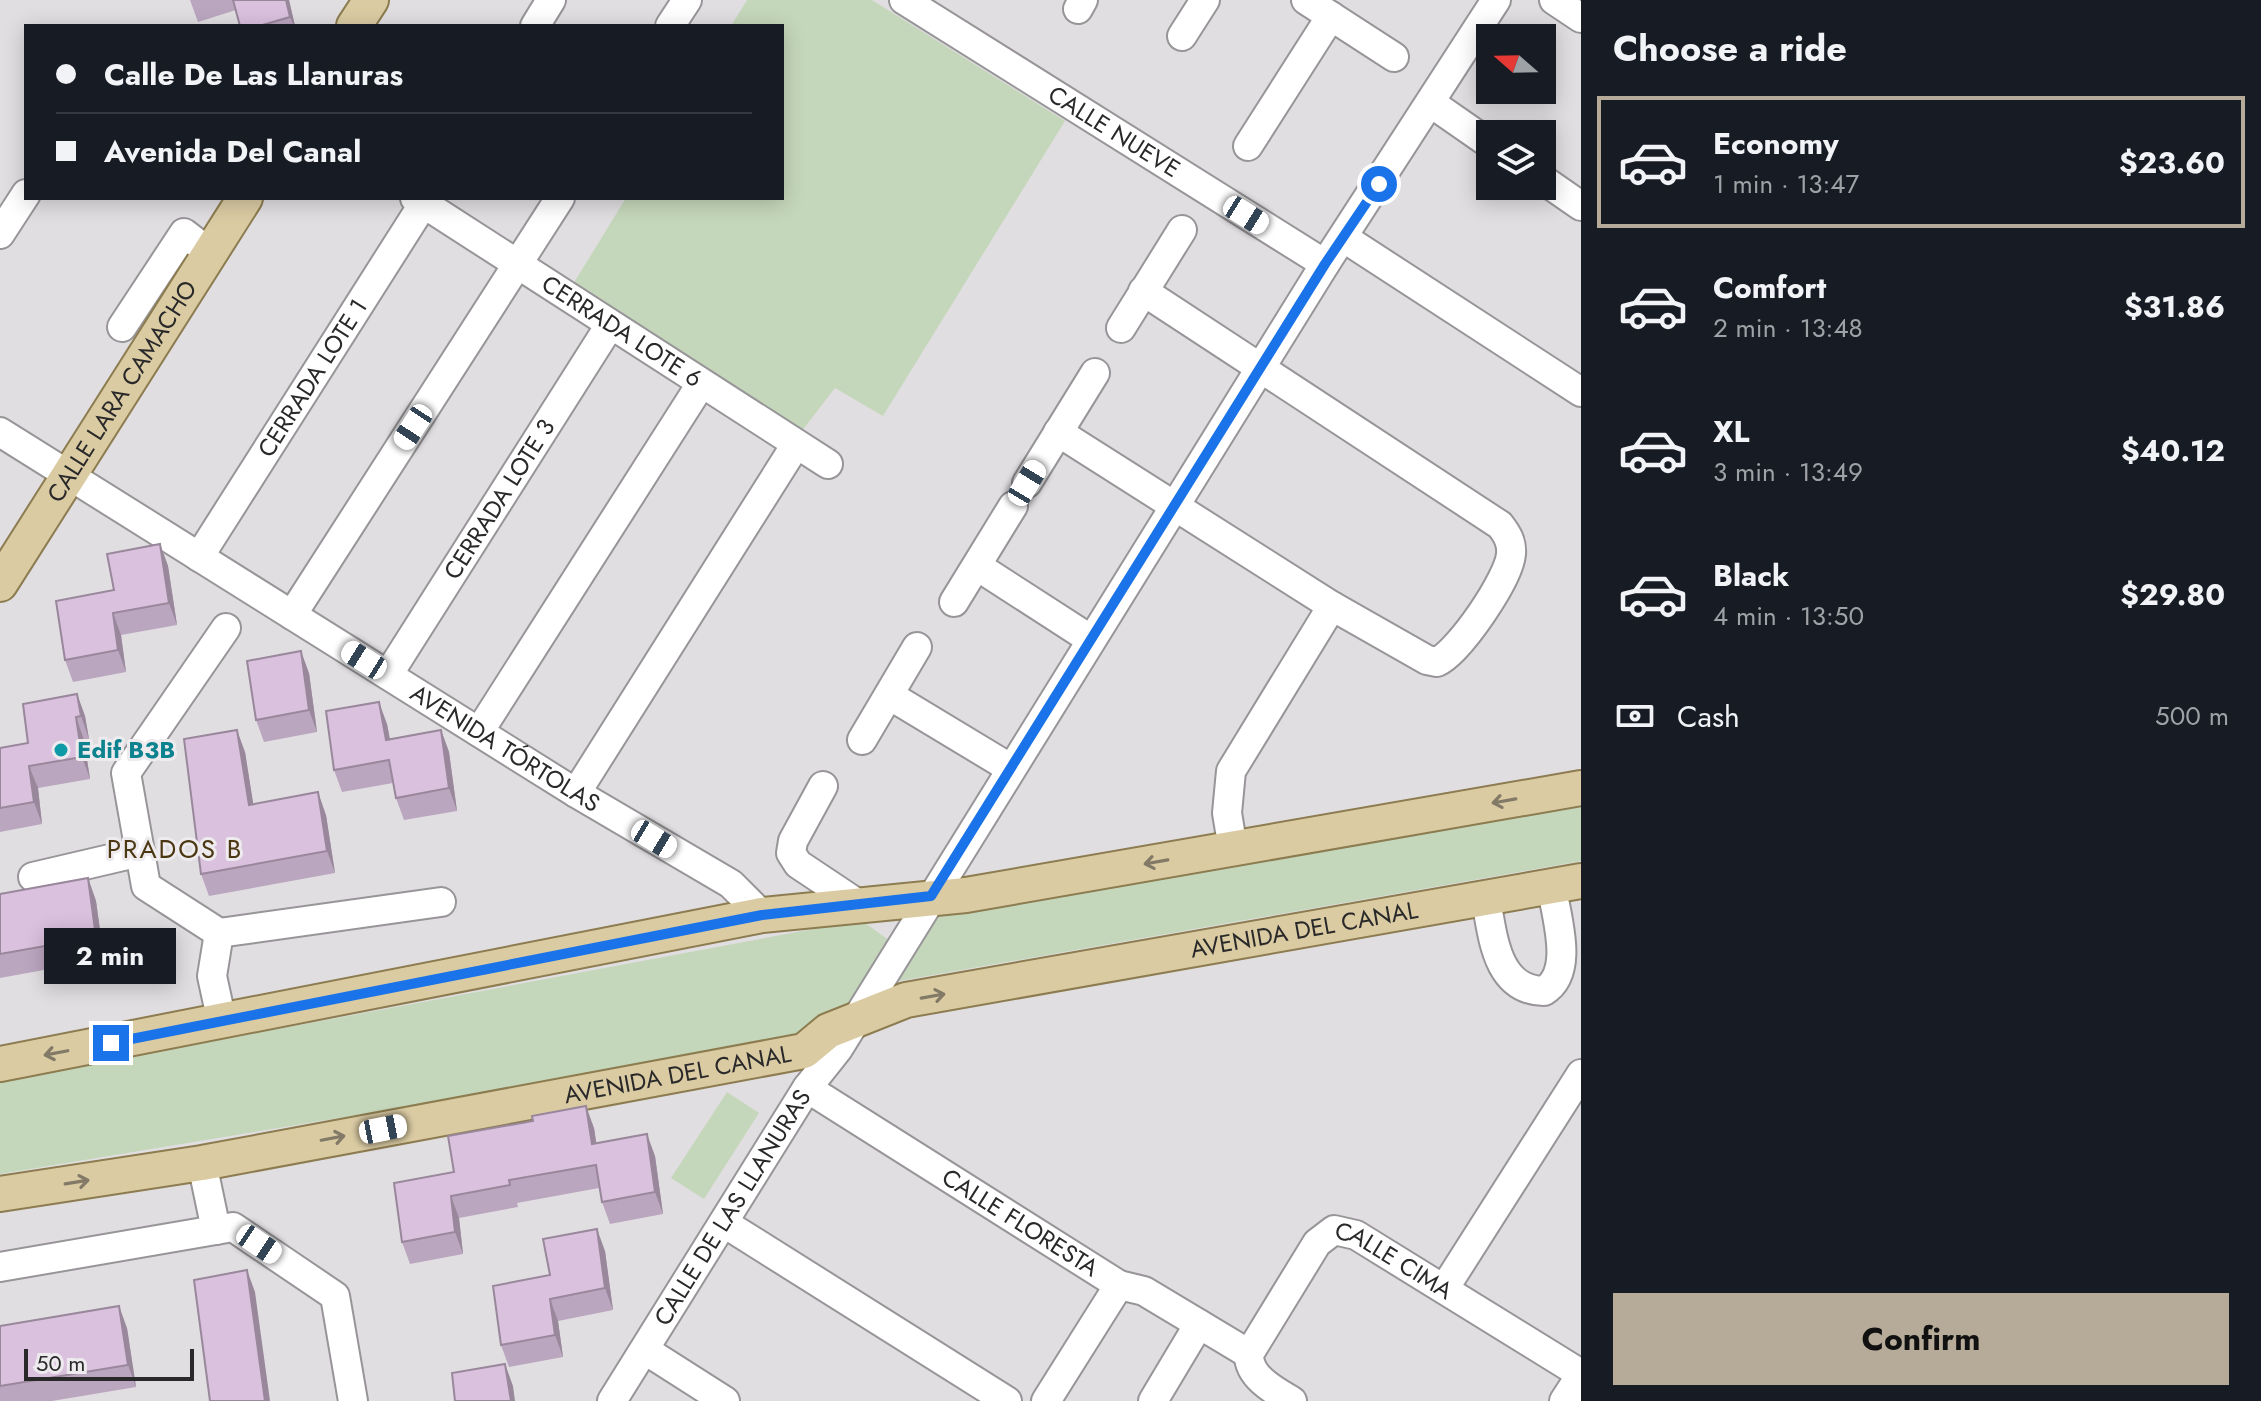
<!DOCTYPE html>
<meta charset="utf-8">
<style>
:root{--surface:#171b24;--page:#20242c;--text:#f1f3f6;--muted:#9ea1a6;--line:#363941;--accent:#b5ab98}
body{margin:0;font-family:Jost,sans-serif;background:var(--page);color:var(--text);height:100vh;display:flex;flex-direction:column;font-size:30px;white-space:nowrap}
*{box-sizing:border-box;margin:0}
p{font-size:26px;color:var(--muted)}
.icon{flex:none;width:44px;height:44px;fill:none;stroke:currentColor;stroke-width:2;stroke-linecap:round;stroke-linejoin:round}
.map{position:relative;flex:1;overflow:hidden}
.details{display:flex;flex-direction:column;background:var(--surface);width:680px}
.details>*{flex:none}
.banner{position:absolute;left:24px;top:24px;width:760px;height:176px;border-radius:0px;box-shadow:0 4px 20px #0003;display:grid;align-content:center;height:176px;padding:0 32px;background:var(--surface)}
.needle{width:52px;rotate:290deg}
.tools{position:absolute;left:1476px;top:24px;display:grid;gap:16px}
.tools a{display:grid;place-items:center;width:80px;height:80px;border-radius:0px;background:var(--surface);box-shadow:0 4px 20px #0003;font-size:40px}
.scale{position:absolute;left:24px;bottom:20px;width:170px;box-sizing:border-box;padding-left:8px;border:4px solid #2a292a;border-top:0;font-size:22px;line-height:28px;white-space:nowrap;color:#2a292a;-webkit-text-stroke:6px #eeebef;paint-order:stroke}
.end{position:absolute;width:36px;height:36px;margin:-18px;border:10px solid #1a73e8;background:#fff;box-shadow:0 0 0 4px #fff}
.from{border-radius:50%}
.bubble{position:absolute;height:56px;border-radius:0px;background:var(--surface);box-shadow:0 4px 20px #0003;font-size:26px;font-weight:700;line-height:56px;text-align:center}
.car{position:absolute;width:24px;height:48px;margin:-24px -12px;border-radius:10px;box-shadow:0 0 6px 2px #0007;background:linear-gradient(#fff 24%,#345 0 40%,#fff 0 76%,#345 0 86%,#fff 0)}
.banner b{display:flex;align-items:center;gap:28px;height:76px;font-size:30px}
.banner b+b{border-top:2px solid var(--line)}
.banner i{width:20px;height:20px;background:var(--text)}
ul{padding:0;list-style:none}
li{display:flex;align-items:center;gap:24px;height:132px;margin:0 16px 12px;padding:0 16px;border:4px solid transparent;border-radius:0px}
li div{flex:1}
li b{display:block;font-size:30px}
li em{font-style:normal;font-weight:700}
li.current{border-color:var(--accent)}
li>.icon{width:72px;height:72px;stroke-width:1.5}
h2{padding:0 32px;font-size:36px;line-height:96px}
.pay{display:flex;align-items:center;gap:20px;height:88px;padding:0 32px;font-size:30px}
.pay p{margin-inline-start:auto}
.cta{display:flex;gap:16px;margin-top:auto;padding:16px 32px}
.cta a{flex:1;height:92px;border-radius:0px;background:var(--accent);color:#111;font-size:32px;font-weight:700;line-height:92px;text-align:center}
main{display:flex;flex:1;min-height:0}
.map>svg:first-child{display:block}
.green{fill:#c5d7ba}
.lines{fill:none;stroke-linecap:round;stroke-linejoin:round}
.minor-casing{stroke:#989599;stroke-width:32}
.major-casing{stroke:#8c7c50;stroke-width:38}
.minor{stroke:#fff;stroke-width:28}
.major{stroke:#dacba3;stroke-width:34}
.wall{fill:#bba6bf}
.shaded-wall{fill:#99879b}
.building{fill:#dac1de;stroke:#99879b;stroke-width:2}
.oneway{stroke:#827a66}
.route{stroke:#1a73e8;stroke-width:10}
.culture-dot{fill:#0f9aa8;stroke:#eeebef;stroke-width:3}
.labels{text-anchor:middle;stroke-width:6;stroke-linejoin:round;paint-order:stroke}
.street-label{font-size:24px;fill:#2a292a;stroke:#eeebef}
.culture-label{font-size:24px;font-weight:bold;fill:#0d838f;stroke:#eeebef;text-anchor:start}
.neighbourhood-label{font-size:26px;letter-spacing:2px;fill:#4b3711;stroke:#eeebef}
</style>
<main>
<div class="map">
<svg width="1581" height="1401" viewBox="0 0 1581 1401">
<rect width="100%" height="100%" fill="#e1dee2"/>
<!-- green -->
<g class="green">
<polygon points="747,0 872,0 1065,121 883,416 835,388 784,454 562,302 626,198 782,198 782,26 731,26"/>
<polygon points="1581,802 1581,861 899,981 944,895"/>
<polygon points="861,920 890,941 848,1004 794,1043 0,1174 0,1081"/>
<polygon points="727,1092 759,1113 704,1199 671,1178"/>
</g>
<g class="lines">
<defs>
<g id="minor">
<path id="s1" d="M904,0L1325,264"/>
<polyline points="1306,0 1394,57"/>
<polyline points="1554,0 1581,18"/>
<polyline points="1078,9 1083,0"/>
<polyline points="535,26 551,0"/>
<polyline points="670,26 687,0"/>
<polyline points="1182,36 1205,0"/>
<polyline points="1431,103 1490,144"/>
<polyline points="1248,146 1331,16"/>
<polyline points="1542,179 1581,206"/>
<path id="s2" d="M415,198L828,464"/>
<polyline points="0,234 26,194"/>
<polyline points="1344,238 1581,392"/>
<polyline points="122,327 184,233 210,253"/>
<polyline points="1121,328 1182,230"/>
<path id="s3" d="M0,432L576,793L731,884L762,915"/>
<path d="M1058,432L1332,606L1427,660L1437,662C1459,652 1509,579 1511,554C1512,542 1507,534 1500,525L1143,291"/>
<polyline points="1027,483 1095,373"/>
<path id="s4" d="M199,557L427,198"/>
<polyline points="977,566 1090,639"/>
<polyline points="954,602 1013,506"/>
<polyline points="292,615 560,198"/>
<path id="s5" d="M388,675L610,325"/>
<polyline points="889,695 1010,768"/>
<polyline points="479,732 701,384"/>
<polyline points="862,740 917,647"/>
<polyline points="823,786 793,841 791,853 798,864 861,906"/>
<polyline points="576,793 795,446"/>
<polyline points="1233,849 1227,813 1231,771 1332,606"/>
<polyline points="33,877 140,852"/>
<path d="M1486,900C1493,936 1496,990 1544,991C1575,972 1556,917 1552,888"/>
<polyline points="219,933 146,886 126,773 226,628"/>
<polyline points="222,1022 212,976 219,933 441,902"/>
<path id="s6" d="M807,1088L1119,1285"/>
<polyline points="202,1163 216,1230"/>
<polyline points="724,1223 1007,1401"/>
<polyline points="0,1267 233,1227 335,1296 353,1401"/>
<polyline points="1119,1285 1144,1291 1249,1354"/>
<polyline points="1444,1289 1581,1074"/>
<polyline points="645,1350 725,1401"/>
<path id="s7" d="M612,1401L807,1088L838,1049L1325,264L1496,0"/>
<polyline points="1046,1401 1119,1285"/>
<polyline points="1153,1401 1199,1324"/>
<path id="s8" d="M1292,1401C1275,1391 1248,1377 1249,1354L1317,1243L1334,1230L1356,1235L1581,1374"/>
<polyline points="1564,1401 1581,1375"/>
</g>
<g id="major">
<polyline points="354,26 371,0"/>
<path id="s9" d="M0,584L245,198"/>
<polyline points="0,1064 762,915 966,895 1581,788"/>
<path id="s10" d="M0,1194L202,1163L804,1051L828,1031L906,1000L1581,881"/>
</g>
</defs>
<!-- minor casing -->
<use href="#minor" class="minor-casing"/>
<!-- major casing -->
<use href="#major" class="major-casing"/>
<!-- minor -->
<use href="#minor" class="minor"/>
<!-- major -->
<use href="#major" class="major"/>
</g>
<!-- wall -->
<g class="wall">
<polygon points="190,0 289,0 295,26 240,26 236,10 198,22"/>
<polygon points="160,544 168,566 177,625 121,635 126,672 73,682 65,660 114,590"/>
<polygon points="309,673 317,732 264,742 256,720"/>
<polygon points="77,694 85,716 89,739 84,740 90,779 38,788 42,824 0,832 0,748 28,743"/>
<polygon points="387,724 390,739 441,730 449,752 457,811 404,820 396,798 393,783 342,792 334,770"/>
<polygon points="245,752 253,804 326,815 335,873 209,896 201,874"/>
<polygon points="88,878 96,901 104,959 0,978 0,894"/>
<polygon points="594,1128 596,1143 655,1156 663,1214 610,1224 602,1202 599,1188 517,1203 518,1207 459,1218 463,1254 410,1264 402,1242 454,1172"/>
<polygon points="605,1251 613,1310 558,1321 563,1357 509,1367 501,1345 550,1275"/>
<polygon points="0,1326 127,1328 136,1387 52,1401 0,1401"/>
</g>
<!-- shaded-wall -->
<g class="shaded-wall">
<polygon points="286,0 289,0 295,26 294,26 290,17"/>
<polygon points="160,544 168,566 177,625 169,603"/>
<polygon points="113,613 121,635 126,672 118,650"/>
<polygon points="301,651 309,673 317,732 309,710"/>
<polygon points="77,694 85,716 89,739 81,716"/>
<polygon points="379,702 387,724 394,762 386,740"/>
<polygon points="76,717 84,740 90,779 82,757"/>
<polygon points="237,730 245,752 257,827 249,805"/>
<polygon points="441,730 449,752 457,811 449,788"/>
<polygon points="29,766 38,788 42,824 34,802"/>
<polygon points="318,792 326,815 335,873 327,851"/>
<polygon points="88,878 96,901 104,959 96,937"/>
<polygon points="586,1106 594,1128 600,1166 592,1144"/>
<polygon points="647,1134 655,1156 663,1214 655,1192"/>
<polygon points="451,1196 459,1218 463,1254 455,1232"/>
<polygon points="597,1229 605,1251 613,1310 605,1288"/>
<polygon points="247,1270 255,1292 270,1401 265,1401"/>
<polygon points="550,1299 558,1321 563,1357 555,1335"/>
<polygon points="119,1306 127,1328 136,1387 128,1365"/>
<polygon points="505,1364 513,1386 515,1401 511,1401"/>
</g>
<!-- building -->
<g class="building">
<polygon points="233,0 286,0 290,17 259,26 240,26"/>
<polygon points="160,544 169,603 113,613 118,650 65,660 56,601 114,590 107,554"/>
<polygon points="301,651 309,710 256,720 247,661"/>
<polygon points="77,694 81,716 76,717 82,757 29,766 34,802 0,808 0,748 28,743 23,704"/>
<polygon points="379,702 386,740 441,730 449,788 396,798 389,760 334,770 326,711"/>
<polygon points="237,730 249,805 318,792 327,851 201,874 184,739"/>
<polygon points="88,878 96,937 0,954 0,894"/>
<polygon points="586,1106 592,1144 647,1134 655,1192 602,1202 596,1165 509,1180 510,1185 451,1196 455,1232 402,1242 394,1183 454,1172 448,1136 533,1121 532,1116"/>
<polygon points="597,1229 605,1288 550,1299 555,1335 501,1345 493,1286 550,1275 543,1239"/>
<polygon points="247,1270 265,1401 210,1401 194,1280"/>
<polygon points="119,1306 128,1365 0,1386 0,1326"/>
<polygon points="505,1364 511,1401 455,1401 452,1373"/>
</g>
<!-- one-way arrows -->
<defs><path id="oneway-shaft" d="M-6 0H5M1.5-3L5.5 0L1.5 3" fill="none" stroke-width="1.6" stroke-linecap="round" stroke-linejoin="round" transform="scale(2)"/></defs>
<g class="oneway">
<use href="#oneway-shaft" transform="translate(1504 801) rotate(170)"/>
<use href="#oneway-shaft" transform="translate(1156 862) rotate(170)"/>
<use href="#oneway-shaft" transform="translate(933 996) rotate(-10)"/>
<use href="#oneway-shaft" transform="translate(56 1053) rotate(169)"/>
<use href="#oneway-shaft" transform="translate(333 1138) rotate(-11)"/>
<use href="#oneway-shaft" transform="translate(77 1182) rotate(-9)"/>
</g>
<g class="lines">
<!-- route -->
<polyline class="route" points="111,1043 762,915 931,896 1325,264 1379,184"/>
</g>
<!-- markers -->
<circle class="culture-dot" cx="61" cy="750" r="8"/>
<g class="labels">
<!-- street labels -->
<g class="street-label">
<text dy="8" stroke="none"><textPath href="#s1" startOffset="248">CALLE NUEVE</textPath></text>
<text dy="8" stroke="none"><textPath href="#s2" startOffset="246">CERRADA LOTE 6</textPath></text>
<text dy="8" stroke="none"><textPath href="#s4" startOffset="212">CERRADA LOTE 1</textPath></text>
<text dy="8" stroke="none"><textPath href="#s9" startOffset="228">CALLE LARA CAMACHO</textPath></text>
<text dy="8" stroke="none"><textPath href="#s5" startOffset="208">CERRADA LOTE 3</textPath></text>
<text dy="8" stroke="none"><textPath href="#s3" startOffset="596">AVENIDA TÓRTOLAS</textPath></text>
<text dy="8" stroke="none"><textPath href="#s10" startOffset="1336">AVENIDA DEL CANAL</textPath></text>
<text dy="8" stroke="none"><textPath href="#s10" startOffset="688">AVENIDA DEL CANAL</textPath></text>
<text dy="8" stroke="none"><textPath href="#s7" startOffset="228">CALLE DE LAS LLANURAS</textPath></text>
<text dy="8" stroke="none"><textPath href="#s6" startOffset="252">CALLE FLORESTA</textPath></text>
<text dy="8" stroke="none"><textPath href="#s8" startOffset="286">CALLE CIMA</textPath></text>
</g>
<!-- culture labels -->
<g class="culture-label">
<text x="77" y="758">Edif B3B</text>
</g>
<!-- neighbourhood labels -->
<g class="neighbourhood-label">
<text x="175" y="858">PRADOS B</text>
</g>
</g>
</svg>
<div class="tools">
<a><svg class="needle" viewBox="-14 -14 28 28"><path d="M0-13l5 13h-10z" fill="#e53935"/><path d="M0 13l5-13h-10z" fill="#9ea1a6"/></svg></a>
<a><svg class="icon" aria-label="layers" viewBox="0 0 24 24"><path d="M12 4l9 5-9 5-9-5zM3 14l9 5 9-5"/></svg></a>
</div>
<div class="scale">50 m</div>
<i class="end from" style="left:1379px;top:184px"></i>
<i class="end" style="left:111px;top:1043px"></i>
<div class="bubble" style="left:44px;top:928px;width:132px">2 min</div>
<i class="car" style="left:1246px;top:215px;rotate:122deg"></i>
<i class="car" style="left:413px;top:427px;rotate:213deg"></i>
<i class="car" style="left:1027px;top:483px;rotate:31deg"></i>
<i class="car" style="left:364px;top:660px;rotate:302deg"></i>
<i class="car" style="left:654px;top:839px;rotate:121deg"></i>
<i class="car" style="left:383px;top:1129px;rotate:79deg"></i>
<i class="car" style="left:259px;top:1244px;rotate:124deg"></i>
<div class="banner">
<b><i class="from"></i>Calle De Las Llanuras</b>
<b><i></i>Avenida Del Canal</b>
</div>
</div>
<section class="details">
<h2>Choose a ride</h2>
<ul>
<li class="current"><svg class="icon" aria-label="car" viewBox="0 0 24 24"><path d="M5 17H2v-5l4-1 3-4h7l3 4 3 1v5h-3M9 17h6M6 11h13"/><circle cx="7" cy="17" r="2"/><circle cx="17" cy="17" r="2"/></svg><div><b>Economy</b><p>1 min · 13:47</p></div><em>$23.60</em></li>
<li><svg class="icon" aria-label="car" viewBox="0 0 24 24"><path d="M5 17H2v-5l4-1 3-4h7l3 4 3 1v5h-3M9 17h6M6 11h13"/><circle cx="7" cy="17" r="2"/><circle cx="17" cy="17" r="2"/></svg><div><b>Comfort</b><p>2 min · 13:48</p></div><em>$31.86</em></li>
<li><svg class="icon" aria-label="car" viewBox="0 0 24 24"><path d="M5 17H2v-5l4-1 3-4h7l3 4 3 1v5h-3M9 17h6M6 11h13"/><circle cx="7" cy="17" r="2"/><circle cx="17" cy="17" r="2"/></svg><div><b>XL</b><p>3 min · 13:49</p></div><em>$40.12</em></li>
<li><svg class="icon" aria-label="car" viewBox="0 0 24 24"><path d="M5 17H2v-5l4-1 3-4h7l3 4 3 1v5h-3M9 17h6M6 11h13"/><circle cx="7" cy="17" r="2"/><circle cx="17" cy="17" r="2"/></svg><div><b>Black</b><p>4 min · 13:50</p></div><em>$29.80</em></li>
</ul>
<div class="pay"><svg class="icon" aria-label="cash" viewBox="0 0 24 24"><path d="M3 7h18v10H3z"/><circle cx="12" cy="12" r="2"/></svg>Cash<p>500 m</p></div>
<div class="cta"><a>Confirm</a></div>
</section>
</main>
